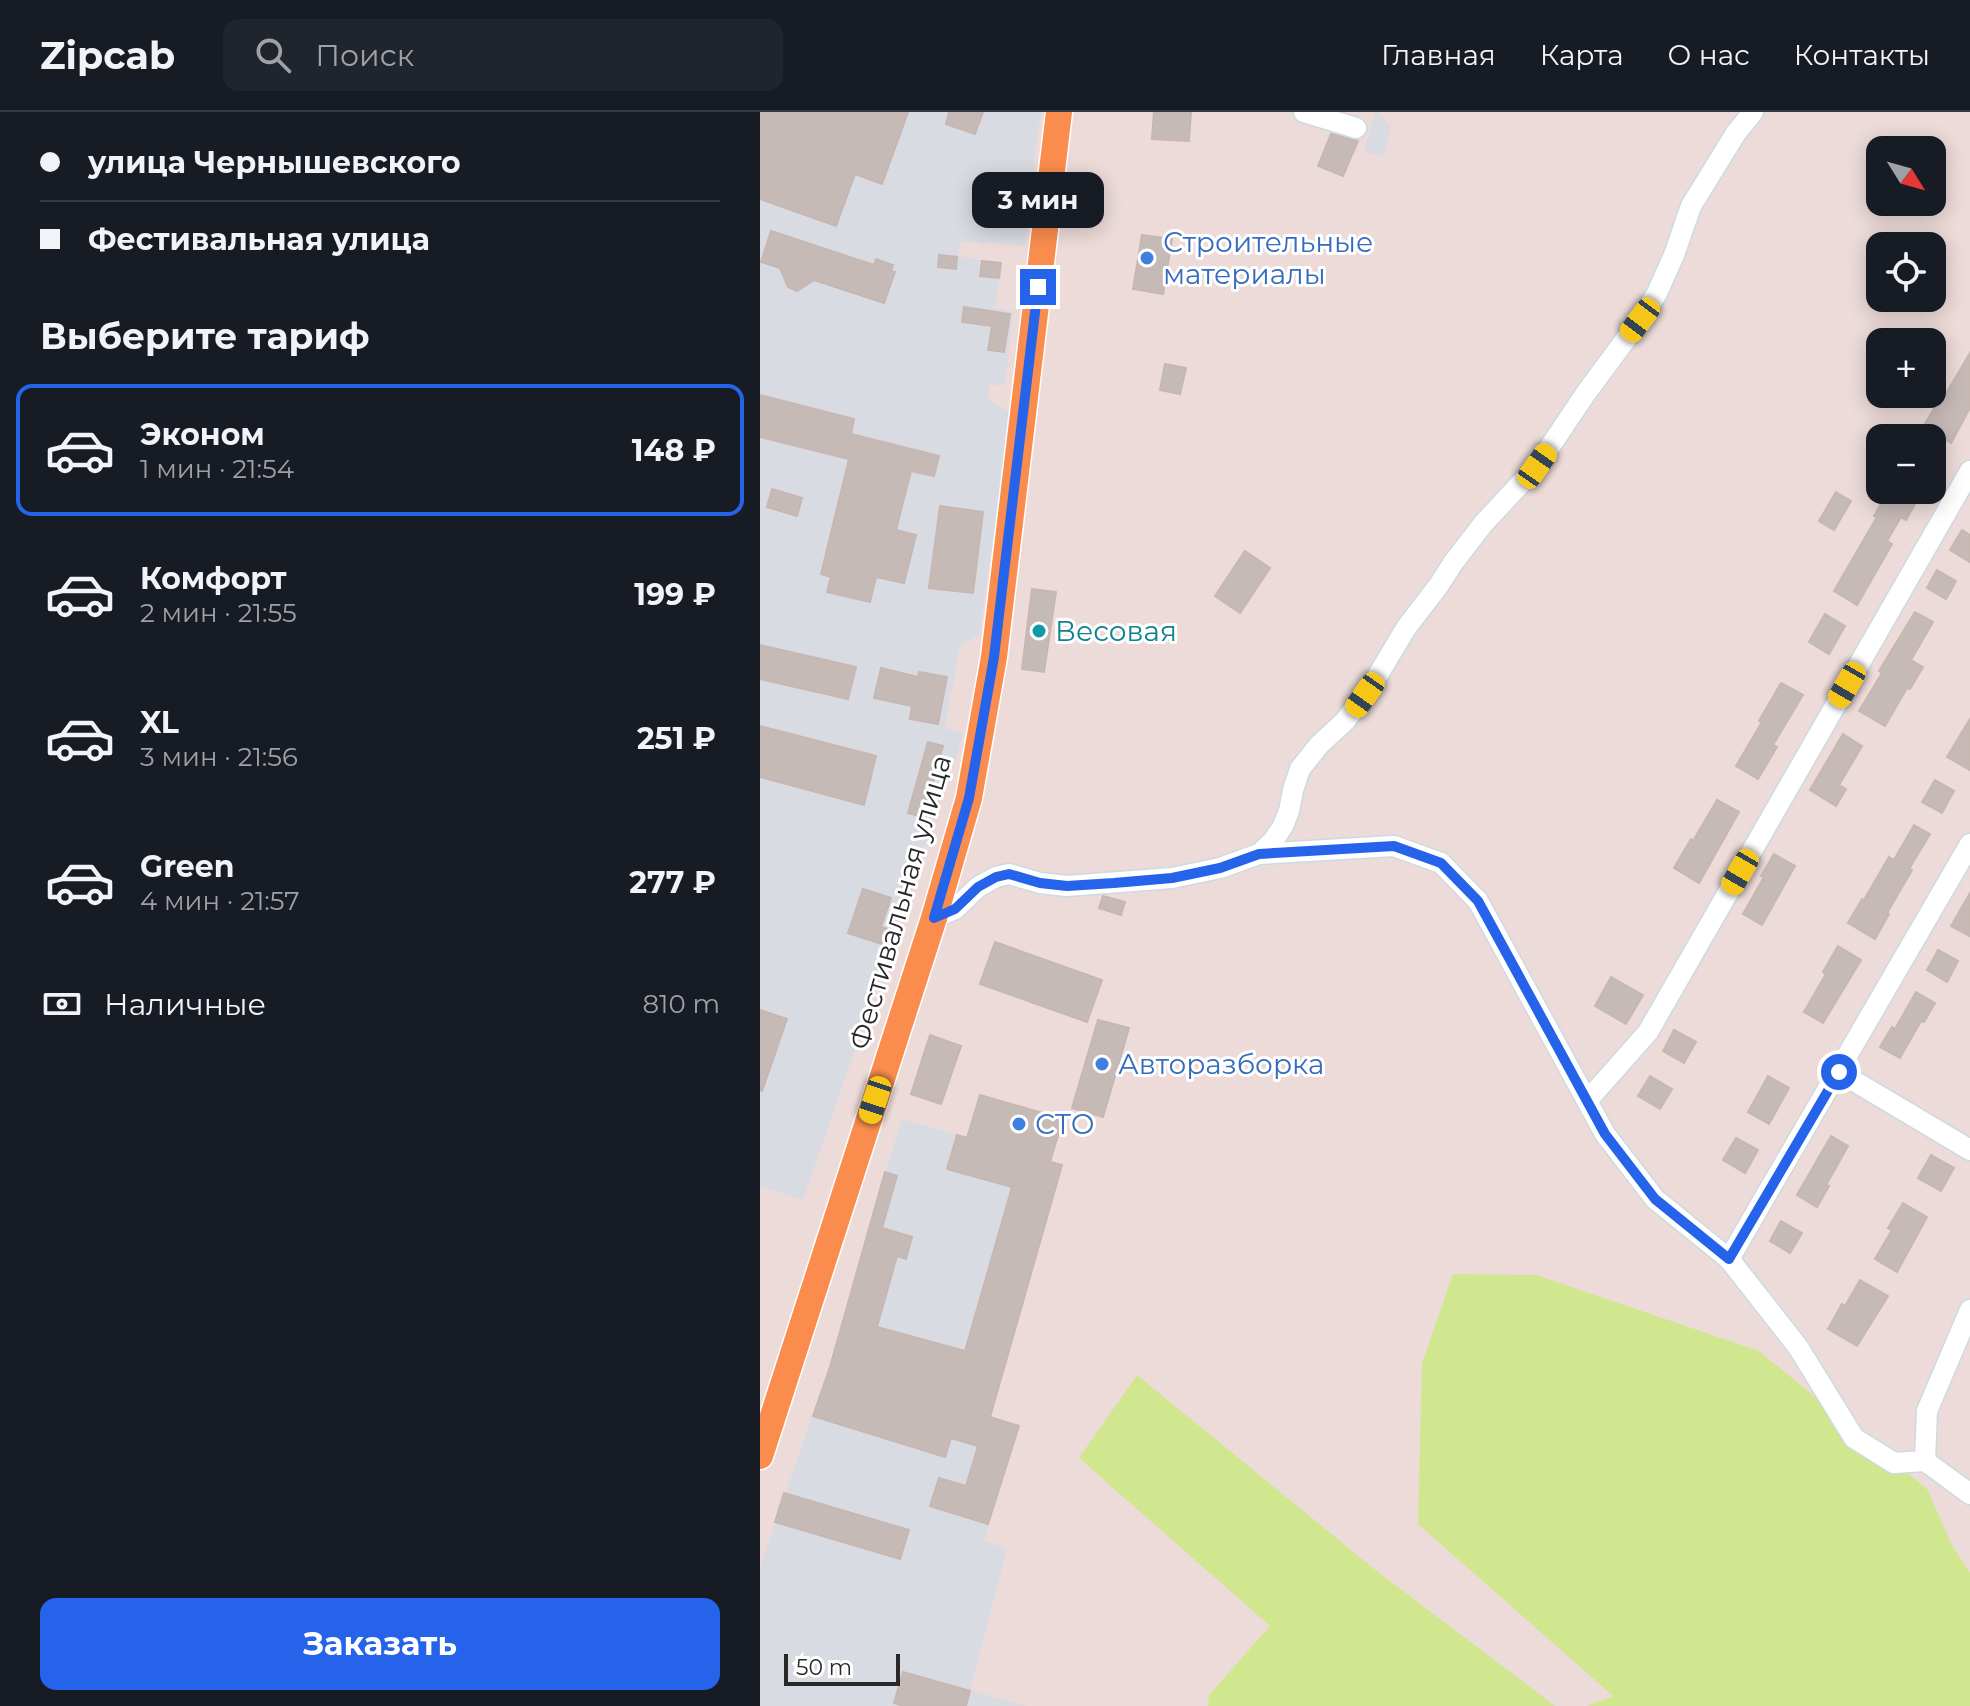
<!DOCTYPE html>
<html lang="ru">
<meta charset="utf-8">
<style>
:root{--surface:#171b24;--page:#20242c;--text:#f1f3f6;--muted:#9ea1a6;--line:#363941;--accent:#2563eb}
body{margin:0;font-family:Montserrat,sans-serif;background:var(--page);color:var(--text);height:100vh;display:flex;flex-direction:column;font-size:30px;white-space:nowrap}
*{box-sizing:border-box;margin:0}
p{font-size:26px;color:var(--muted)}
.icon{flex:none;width:44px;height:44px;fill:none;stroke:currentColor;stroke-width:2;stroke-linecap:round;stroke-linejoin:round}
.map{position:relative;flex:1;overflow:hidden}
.side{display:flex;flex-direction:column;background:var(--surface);width:760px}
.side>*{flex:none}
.banner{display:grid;align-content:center;height:176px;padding:0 40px;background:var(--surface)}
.needle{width:52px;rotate:127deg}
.fabs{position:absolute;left:1106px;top:24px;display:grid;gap:16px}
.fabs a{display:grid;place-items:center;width:80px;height:80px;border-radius:16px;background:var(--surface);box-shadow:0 4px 20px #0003;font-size:40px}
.scale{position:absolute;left:24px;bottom:20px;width:116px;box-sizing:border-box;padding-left:8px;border:4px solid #282828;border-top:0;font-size:22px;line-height:28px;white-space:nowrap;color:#282828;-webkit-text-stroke:6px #fff;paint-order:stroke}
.end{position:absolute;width:36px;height:36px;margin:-18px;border:10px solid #2563eb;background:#fff;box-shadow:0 0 0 4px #fff}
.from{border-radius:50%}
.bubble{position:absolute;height:56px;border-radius:16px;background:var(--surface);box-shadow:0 4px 20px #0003;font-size:26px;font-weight:700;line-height:56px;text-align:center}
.car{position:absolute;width:24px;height:48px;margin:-24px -12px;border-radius:10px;box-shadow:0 0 6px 2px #0007;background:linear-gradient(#f5c518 24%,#345 0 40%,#f5c518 0 76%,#345 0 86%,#f5c518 0)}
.banner b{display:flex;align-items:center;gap:28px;height:76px;font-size:30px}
.banner b+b{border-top:2px solid var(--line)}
.banner i{width:20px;height:20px;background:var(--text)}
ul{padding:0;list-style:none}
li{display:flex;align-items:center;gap:24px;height:132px;margin:0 16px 12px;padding:0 24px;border:4px solid transparent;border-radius:16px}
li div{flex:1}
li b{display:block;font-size:30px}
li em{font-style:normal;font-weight:700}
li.on{border-color:var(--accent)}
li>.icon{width:72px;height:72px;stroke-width:1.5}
h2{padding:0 40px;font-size:36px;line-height:96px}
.pay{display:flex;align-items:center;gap:20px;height:88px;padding:0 40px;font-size:30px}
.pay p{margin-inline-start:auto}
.action{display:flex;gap:16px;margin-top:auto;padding:16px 40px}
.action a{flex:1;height:92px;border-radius:16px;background:var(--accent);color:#fff;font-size:32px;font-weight:700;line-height:92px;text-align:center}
header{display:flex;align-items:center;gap:48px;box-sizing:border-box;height:112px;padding:0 40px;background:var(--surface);border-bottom:2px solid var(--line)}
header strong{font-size:38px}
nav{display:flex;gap:44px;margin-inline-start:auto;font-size:28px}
.search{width:560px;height:72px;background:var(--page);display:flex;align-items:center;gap:20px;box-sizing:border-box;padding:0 28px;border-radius:16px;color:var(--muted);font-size:30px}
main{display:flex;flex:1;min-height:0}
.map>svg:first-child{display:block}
.industrial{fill:#d9dbe3}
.green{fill:#d0e78f}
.building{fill:#c6bab7;stroke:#c7b7b2;stroke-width:2}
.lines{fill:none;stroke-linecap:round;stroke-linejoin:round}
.minor-casing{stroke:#cddae2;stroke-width:23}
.major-casing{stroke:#fff;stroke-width:29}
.minor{stroke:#fff;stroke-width:20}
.major{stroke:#fa8d4e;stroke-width:26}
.route{stroke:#2563eb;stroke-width:10}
.shop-dot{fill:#3f7fe0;stroke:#fff;stroke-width:3}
.culture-dot{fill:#0f9aa8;stroke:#fff;stroke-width:3}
.labels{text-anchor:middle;stroke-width:6;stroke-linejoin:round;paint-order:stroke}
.shop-label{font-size:28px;fill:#366cbe;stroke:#fff;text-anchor:start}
.culture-label{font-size:28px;fill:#0d838f;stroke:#fff;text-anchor:start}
.street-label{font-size:28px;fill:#282828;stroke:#fff}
</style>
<header>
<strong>Zipcab</strong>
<div class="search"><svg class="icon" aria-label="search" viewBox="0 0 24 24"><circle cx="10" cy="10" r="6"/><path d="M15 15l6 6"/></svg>Поиск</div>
<nav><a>Главная</a><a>Карта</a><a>О нас</a><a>Контакты</a></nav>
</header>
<main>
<section class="side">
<div class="banner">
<b><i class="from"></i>улица Чернышевского</b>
<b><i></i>Фестивальная улица</b>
</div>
<h2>Выберите тариф</h2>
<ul>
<li class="on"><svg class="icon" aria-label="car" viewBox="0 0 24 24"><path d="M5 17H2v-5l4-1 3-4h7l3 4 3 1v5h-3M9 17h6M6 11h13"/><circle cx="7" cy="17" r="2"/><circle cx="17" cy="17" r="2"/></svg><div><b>Эконом</b><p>1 мин · 21:54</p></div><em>148 ₽</em></li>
<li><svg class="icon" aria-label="car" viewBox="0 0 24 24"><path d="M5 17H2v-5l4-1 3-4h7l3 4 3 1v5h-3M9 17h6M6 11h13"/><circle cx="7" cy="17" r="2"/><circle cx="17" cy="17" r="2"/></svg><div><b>Комфорт</b><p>2 мин · 21:55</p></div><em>199 ₽</em></li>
<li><svg class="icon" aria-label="car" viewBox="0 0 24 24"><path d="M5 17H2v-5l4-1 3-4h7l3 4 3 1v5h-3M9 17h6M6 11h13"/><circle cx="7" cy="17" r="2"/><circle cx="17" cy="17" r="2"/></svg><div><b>XL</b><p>3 мин · 21:56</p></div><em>251 ₽</em></li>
<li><svg class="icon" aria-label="car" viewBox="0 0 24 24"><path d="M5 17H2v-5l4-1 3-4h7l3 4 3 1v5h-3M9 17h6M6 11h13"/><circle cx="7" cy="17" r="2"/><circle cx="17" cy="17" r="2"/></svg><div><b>Green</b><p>4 мин · 21:57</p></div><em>277 ₽</em></li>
</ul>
<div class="pay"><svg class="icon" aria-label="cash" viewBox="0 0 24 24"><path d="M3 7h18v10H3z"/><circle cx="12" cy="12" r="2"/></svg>Наличные<p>810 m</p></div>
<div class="action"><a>Заказать</a></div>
</section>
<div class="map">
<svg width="1210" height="1594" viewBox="0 0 1210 1594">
<rect width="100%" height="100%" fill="#ecdbd8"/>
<!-- industrial -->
<g class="industrial">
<polygon points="0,0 281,0 271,69 265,133 200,129 198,144 241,151 235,196 253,199 245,273 229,273 228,288 252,301 219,523 200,533 185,616 204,621 43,1088 0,1074"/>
<polygon points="615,0 618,0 631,15 623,45 604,39"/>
<polygon points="142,1007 302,1053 233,1295 71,1249 115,1094"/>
<polygon points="69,1255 259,1314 224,1428 247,1437 210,1578 267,1594 0,1594 0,1455"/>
</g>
<!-- green -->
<g class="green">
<polygon points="693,1162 776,1163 999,1239 1167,1377 1192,1433 1210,1461 1210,1594 827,1594 853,1584 658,1412 662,1251"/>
<polygon points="377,1263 618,1460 795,1594 448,1594 449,1583 510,1514 319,1346"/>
</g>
<!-- building -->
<g class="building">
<polygon points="0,0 148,0 122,72 95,62 76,114 0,87"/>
<polygon points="189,0 223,0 215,22 186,12"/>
<polygon points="394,0 431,0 429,29 392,27"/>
<polygon points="571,22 598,29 583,64 558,54"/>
<polygon points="11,119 114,153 116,147 133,153 131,159 135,160 124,191 54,168 37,179 28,175 20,156 1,150"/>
<polygon points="382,123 412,127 403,182 373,177"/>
<polygon points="179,143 197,145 196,157 178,155"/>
<polygon points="222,149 241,151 239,166 220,164"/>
<polygon points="204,195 250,202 244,240 228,238 232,214 202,210"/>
<polygon points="1210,241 1210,296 1191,331 1163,315 1175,295 1177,297"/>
<polygon points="405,252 426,256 420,282 400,278"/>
<polygon points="0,283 94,307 91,322 179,344 174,364 151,359 136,418 156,423 144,471 116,465 110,490 67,480 71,465 61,462 89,347 0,325"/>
<polygon points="12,377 42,386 37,404 7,395"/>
<polygon points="1129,378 1151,378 1160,383 1146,408 1141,405 1127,429 1132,432 1097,493 1074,479 1117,405 1114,404"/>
<polygon points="1076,380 1091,389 1074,418 1059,409"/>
<polygon points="180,394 223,400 213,481 169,476"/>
<polygon points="1202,418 1210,423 1210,450 1190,438"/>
<polygon points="485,439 510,456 480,501 455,484"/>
<polygon points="1177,458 1196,469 1186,487 1167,476"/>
<polygon points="272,477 296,480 284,560 262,557"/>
<polygon points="1155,500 1173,510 1151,548 1163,555 1150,577 1147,576 1125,614 1099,599 1122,561 1119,559"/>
<polygon points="1065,502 1085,514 1069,542 1049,530"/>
<polygon points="0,533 96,555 88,587 0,567"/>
<polygon points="121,556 158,565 159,560 187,565 178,612 150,607 152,594 114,586"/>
<polygon points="1021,571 1043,583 1013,633 1017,635 998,667 976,654 1002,610 999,609"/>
<polygon points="1210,607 1210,658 1187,645"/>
<polygon points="0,614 116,644 104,693 0,665"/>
<polygon points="1083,622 1102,634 1079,673 1086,677 1076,694 1050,678"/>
<polygon points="168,630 183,634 163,705 148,701"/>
<polygon points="1175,668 1194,679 1182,701 1162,690"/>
<polygon points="957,688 979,700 939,771 914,756 931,727 933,729"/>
<polygon points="1154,713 1170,722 1149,757 1152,758 1127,801 1129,802 1115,827 1088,811 1102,787 1104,788 1129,745 1134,748"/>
<polygon points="1014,742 1035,754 1002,813 983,802 1004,765 1001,764"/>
<polygon points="103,777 131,786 121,815 130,818 125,833 88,821"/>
<polygon points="1210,781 1210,824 1191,814"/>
<polygon points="343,784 365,790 361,803 339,796"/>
<polygon points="235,830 342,868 327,910 220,872"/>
<polygon points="1078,834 1101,848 1063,911 1044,900 1066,862 1063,860"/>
<polygon points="1178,838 1198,849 1187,870 1167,858"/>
<polygon points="851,865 883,883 866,912 835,894"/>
<polygon points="1156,880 1175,891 1164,910 1161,909 1140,946 1120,935 1132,915 1135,917"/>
<polygon points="0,898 27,907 2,979 0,978"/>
<polygon points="338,908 369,916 343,1005 312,996"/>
<polygon points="914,918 936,930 924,951 903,939"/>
<polygon points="170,923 201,934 181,992 151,982"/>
<polygon points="890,964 912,977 900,997 878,984"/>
<polygon points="1008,964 1029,976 1009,1012 988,1000"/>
<polygon points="220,983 303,1007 290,1050 302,1053 230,1305 259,1314 228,1412 170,1394 179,1366 206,1374 218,1334 191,1326 185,1345 53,1304 70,1255 125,1060 137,1064 122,1116 152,1125 146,1147 137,1144 117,1215 205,1239 252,1075 187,1057 197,1023 207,1026"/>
<polygon points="1071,1024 1088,1034 1066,1073 1069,1074 1057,1095 1037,1083"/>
<polygon points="976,1026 998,1038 985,1061 963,1048"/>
<polygon points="1171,1043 1194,1056 1181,1079 1158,1066"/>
<polygon points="1143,1091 1167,1105 1137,1160 1115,1147 1132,1118 1128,1116"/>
<polygon points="1021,1109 1042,1121 1030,1141 1010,1129"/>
<polygon points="1100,1168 1128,1184 1097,1234 1068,1217 1082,1192 1085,1194"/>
<polygon points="24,1381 149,1418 140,1447 15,1410"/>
<polygon points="143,1560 210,1579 206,1594 144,1594 134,1591"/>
</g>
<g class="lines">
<defs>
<g id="minor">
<polyline points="544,0 596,16"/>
<polyline points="1210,359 888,920 827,989 845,1022 895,1087 969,1147 1038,1235 1094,1326 1134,1351 1165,1349 1210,1382"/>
<polyline points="499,742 634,734 681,751 718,789 827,989"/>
<polyline points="174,806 195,797 218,775 236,765 249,762 280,771 307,774 412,766 460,756 499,742 513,729 523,714 529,699 533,678 540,657 559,633 585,609 594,597 615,568 646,516 679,473 693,451 723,412 777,354 826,281 880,208 897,181 914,143 931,94 976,21 993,0"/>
<polyline points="1079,960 1210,1038"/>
<polyline points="969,1147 1210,732"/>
<polyline points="1165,1349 1167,1299 1210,1198"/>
</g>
<polyline id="major" points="0,1344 174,806 209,686 234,545 299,0"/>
</defs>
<!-- minor casing -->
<use href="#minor" class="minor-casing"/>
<!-- major casing -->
<use href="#major" class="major-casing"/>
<!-- minor -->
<use href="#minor" class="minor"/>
<!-- major -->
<use href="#major" class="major"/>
</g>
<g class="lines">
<!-- route -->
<polyline class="route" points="278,175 234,545 209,686 174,806 195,797 218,775 236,765 249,762 280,771 307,774 354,771 412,766 460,756 499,742 634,734 681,751 718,789 845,1022 895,1087 969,1147 1079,960"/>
</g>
<!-- markers -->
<g class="shop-dot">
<circle cx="387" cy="146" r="8"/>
<circle cx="342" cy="952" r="8"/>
<circle cx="259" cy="1012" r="8"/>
</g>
<circle class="culture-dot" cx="279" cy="519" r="8"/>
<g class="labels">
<!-- shop labels -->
<g class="shop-label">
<text x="403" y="140">Строительные<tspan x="403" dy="32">материалы</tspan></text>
<text x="358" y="962">Авторазборка</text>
<text x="275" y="1022">СТО</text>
</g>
<!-- culture labels -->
<g class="culture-label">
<text x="295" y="529">Весовая</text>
</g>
<!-- street labels -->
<g class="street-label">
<text transform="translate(140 790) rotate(-74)" y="10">Фестивальная улица</text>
</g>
</g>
</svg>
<div class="fabs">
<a><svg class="needle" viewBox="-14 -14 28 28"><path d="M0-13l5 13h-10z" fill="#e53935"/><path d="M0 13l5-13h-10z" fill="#9ea1a6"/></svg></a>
<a><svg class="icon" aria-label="locate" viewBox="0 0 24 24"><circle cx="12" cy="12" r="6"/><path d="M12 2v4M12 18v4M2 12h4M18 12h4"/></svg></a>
<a>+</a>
<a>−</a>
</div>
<div class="scale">50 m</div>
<i class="end from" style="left:1079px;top:960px"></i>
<i class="end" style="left:278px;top:175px"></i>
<div class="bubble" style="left:212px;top:60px;width:132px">3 мин</div>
<i class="car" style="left:880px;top:208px;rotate:217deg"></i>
<i class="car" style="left:777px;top:354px;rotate:35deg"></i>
<i class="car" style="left:1087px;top:573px;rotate:210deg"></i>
<i class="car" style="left:605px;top:583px;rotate:215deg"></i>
<i class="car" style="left:980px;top:760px;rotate:210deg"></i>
<i class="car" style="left:115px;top:988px;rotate:198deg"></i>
</div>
</main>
